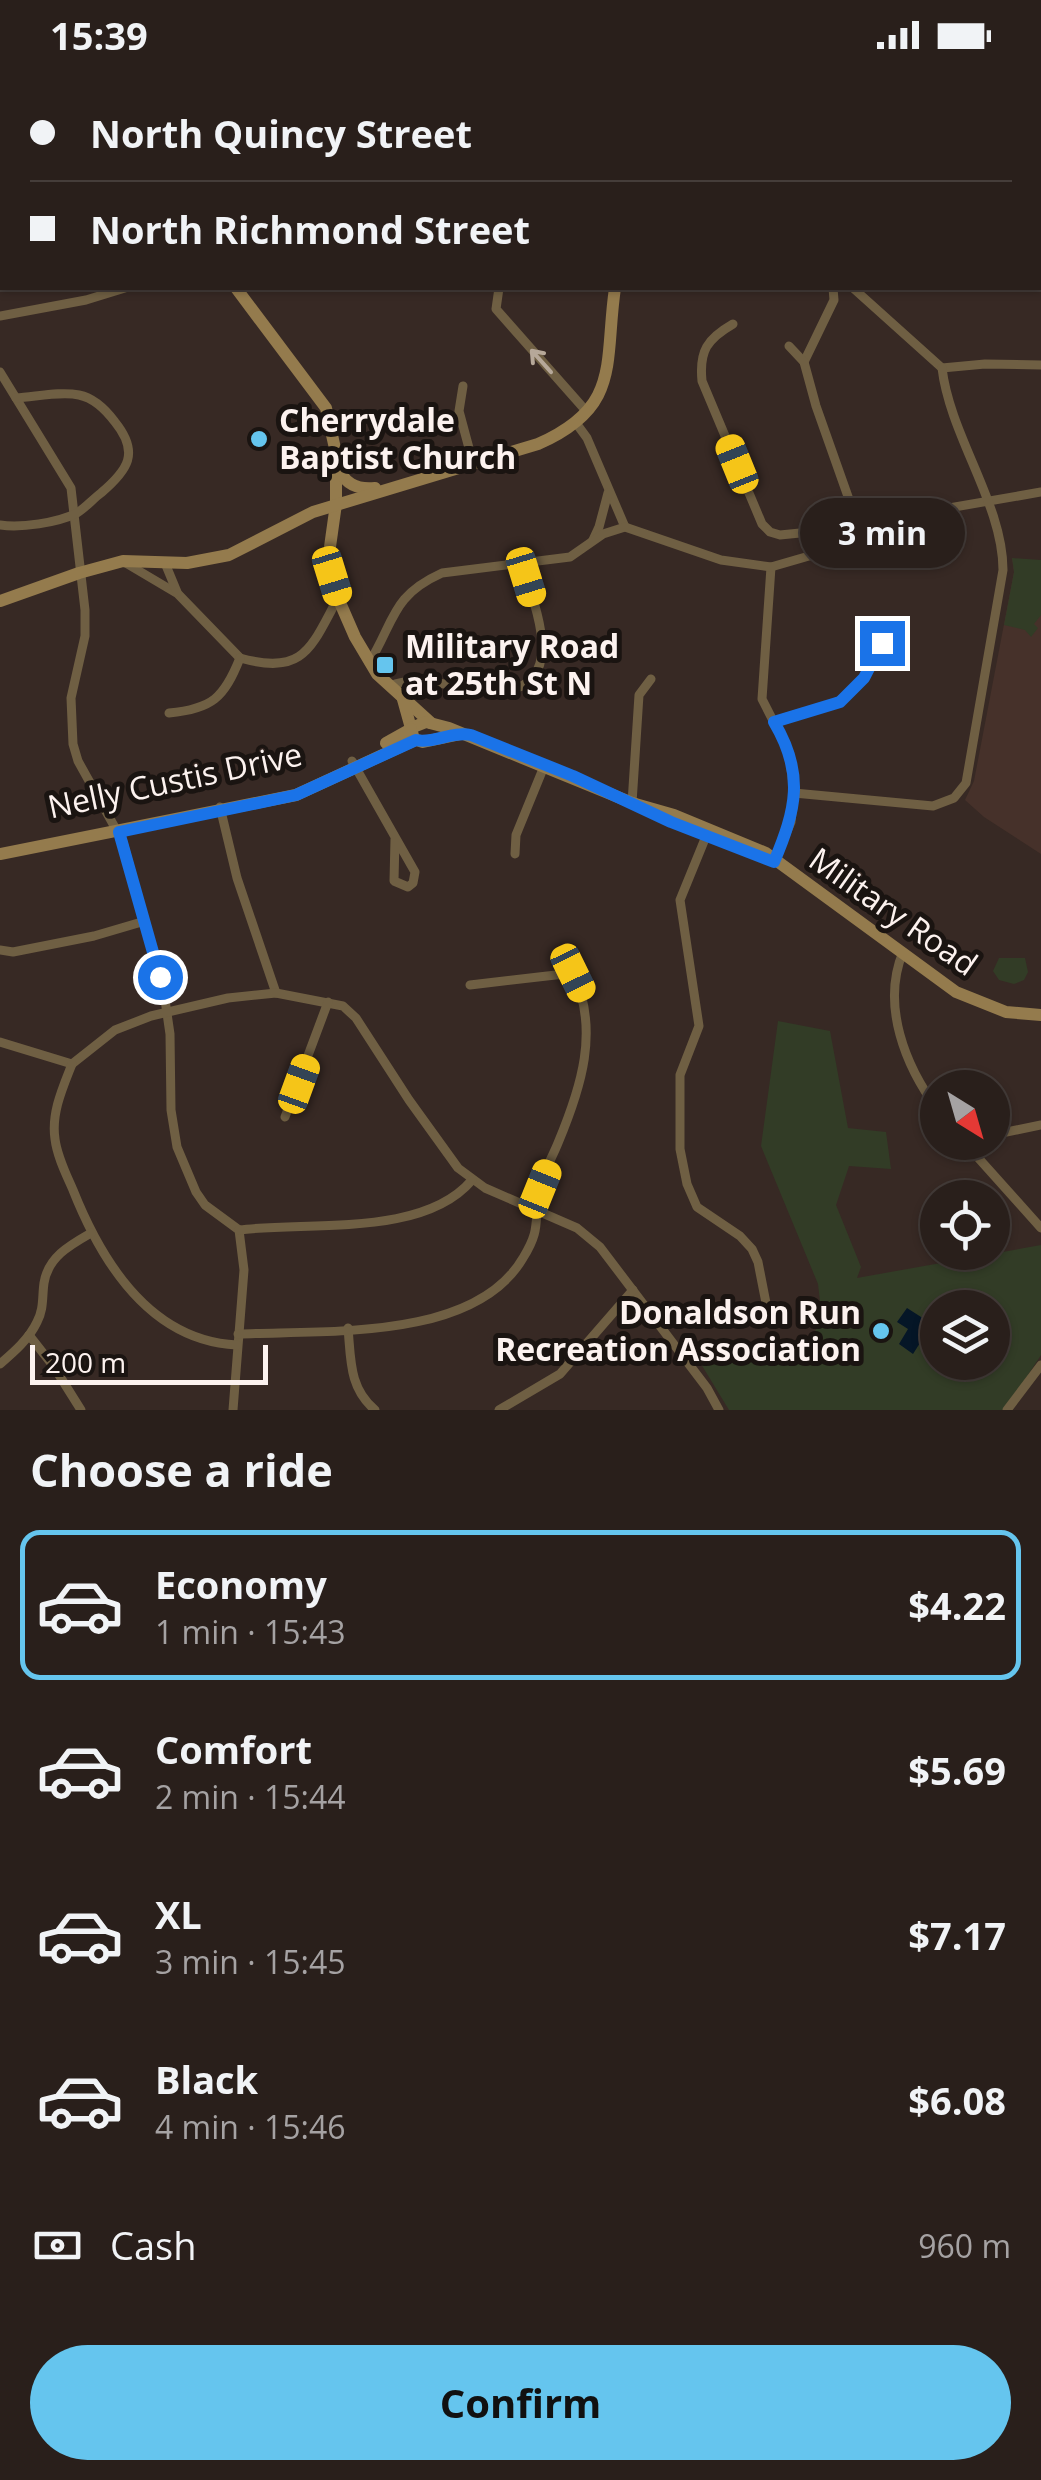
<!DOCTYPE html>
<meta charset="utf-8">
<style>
:root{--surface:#291f1b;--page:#312724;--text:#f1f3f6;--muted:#a5a2a3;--line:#453d3a;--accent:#65c5ee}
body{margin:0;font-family:"Open Sans",sans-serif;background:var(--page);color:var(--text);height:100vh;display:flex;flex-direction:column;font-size:38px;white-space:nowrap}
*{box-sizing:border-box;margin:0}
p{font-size:32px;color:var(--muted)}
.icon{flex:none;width:55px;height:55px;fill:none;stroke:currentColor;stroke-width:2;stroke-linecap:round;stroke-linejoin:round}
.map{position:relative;height:1340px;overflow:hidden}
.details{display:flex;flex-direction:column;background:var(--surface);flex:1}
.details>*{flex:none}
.hud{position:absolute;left:0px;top:0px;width:1042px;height:220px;box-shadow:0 2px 8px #0004,0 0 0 2px var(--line);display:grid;align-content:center;height:220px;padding:0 30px;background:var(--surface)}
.needle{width:65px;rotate:143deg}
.fabs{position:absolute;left:920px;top:1000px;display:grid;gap:20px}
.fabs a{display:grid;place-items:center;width:90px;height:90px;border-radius:50%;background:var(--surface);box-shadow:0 2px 8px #0004,0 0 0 2px var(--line);font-size:50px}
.scale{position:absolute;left:30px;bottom:25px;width:238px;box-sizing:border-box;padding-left:10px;border:5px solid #fcf2ef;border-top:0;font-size:28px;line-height:35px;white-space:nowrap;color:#fcf2ef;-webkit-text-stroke:8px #1a1411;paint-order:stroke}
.end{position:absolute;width:45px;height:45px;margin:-22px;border:12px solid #1a73e8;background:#fff;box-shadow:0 0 0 5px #fff}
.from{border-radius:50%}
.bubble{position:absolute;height:70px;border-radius:35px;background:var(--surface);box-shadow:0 2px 8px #0004,0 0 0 2px var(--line);font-size:32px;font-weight:700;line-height:70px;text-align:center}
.car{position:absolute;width:30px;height:60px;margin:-30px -15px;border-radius:12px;box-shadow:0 0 8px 2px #0007;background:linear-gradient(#f5c518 24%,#345 0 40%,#f5c518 0 76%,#345 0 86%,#f5c518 0)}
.hud b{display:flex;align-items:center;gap:35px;height:95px;font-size:38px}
.hud b+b{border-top:2px solid var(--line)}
.hud i{width:25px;height:25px;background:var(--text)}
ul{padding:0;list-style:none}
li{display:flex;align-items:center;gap:30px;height:150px;margin:0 20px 15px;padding:0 10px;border:5px solid transparent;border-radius:20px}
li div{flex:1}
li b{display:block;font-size:38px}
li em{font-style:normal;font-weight:700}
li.current{border-color:var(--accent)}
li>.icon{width:90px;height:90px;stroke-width:1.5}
h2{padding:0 30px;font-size:45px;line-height:120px}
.pay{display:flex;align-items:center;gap:25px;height:110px;padding:0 30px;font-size:38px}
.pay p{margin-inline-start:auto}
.cta{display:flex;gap:20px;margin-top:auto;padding:20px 30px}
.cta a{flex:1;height:115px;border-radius:60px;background:var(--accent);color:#111;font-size:40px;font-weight:700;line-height:115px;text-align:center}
.status{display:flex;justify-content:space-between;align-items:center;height:70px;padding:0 50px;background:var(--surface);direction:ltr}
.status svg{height:28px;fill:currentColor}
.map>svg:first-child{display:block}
.built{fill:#46312a}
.green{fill:#323c26;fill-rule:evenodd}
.water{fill:#051627}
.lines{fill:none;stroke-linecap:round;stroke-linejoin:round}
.stream{stroke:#051627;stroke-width:2.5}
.street{stroke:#6f5f43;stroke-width:9}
.secondary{stroke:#947b4d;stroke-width:12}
.oneway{stroke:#b6a899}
.route{stroke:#1a73e8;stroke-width:12}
.poi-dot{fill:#65c5ee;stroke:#1a1411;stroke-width:4}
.labels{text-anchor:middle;stroke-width:10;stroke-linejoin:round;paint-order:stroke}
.poi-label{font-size:32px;font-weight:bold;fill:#fcf2ef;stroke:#1a1411;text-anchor:start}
.street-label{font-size:32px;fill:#fcf2ef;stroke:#1a1411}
</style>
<div class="status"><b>15:39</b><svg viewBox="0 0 49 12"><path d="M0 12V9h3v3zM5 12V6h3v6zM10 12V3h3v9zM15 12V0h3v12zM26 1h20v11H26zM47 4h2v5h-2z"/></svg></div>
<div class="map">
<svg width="1041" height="1340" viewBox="0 0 1041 1340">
<rect width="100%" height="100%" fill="#372924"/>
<!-- built -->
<polygon class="built" points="1012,488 1041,496 1041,784 984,747 965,730 974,711 1014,502"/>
<!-- green -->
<g class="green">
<polygon points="1012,488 1041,490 1041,545 1034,554 1038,558 1031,567 1025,560 1004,555 1014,502"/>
<polygon points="999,888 1025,888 1028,902 1024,910 1014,914 999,910 993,901"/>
<path d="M778,951L830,961L848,1058L886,1062L891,1099L849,1096L836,1135L861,1197L857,1208L1041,1175V1285L1005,1340H729L701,1294L801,1279L807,1275L822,1249L818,1214L761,1076ZM938,1238H992V1292H938Z"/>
</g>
<!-- water -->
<polygon class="water" points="907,1238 932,1254 913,1284 899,1274 908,1259 897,1252"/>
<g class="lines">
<!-- stream -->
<polyline class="stream" points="1040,164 1041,165"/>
<!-- street -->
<g class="street">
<polyline points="135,2 137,0"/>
<polyline points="527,2 528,0"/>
<polyline points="896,2 898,0"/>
<polyline points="1040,137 1041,137"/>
<polyline points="0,168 2,169"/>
<polyline points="1040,192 1041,193"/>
<polyline points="499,218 496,239 587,342"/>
<polyline points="853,218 942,298"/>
<polyline points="0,246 86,230 125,218"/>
<path d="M733,254C707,269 699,281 702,311L762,454L770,462L780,465L810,462L1041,422"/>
<polyline points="804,292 834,230 833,218"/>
<polyline points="942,298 985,294 1041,295"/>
<polyline points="0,302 71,418 85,540 85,566 71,628 73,674 78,691 123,772 164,923 170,964 171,1040 177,1077 196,1122 205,1135 239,1160 244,1200 233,1340"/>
<polyline points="463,316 459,341 473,393"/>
<polyline points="576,353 587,368 625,457"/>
<path d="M0,455C21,458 57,453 77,443C85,438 93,429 101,423C128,400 140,383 115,352C106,340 94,328 79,325C60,321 35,327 16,328"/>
<polyline points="593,470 599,457 608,423"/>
<polyline points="124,492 178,524 240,588"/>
<polyline points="165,493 177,522"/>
<polyline points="771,497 762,629 789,682 794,723 791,752 774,792"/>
<path d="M240,588C305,606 311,577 338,528"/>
<path d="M369,593C395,551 391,526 442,503L570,487L603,464L625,457L721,490L771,497L809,486L857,452L816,336L804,292L789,276"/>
<path d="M390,616C410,607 430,612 451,615C468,618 488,624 505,621C569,612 533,532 522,495"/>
<path d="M169,643C212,639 224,628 240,588"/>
<path d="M774,652C789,645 803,643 819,639C859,629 875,594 887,558"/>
<polyline points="352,691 415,802 413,813 408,817 394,811 395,769"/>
<path d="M794,723L933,736L954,728L966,713L1003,500C1003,434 950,366 942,298"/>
<polyline points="632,733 639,625 651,609"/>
<polyline points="220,737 237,808 276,923"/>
<polyline points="709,759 680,830 699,956 680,1005 680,1079 687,1114 697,1137 740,1166 752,1179 758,1192 766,1233"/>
<polyline points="515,784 516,765 545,694"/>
<polyline points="0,880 13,882 94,866 145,851"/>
<path d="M903,882C881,935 905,996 938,1040"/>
<polyline points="0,972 72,994 115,960 151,946 228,928 276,923 343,936 356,948 409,1030 458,1098 485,1118 577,1158 600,1177 707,1318 719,1340"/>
<path d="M72,994C63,1017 51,1043 55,1069C57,1086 66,1104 73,1120C102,1193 151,1271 237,1275"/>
<polyline points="285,1047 328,932"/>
<polyline points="992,1065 1041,1055"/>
<polyline points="964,1072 1041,1158"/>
<path d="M239,1160C308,1151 423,1168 472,1110"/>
<path d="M348,1258C351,1290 349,1318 375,1340"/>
<path d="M238,1264C322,1260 474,1272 523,1188C541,1159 534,1153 539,1123C541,1106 552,1088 558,1073C581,1018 600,960 573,903L470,915"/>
<polyline points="29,1265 54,1297 81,1340"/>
<path d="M0,1294C14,1282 29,1269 37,1252C44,1239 42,1227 44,1213C48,1187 70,1175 91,1163"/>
<polyline points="499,1340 560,1304 633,1220"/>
<polyline points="1007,1340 1041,1295"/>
</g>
<!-- secondary -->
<g class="secondary">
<polyline points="14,0 16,2"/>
<polyline points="659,2 659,0"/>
<polyline points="236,218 326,338 336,383 336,434 329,484 338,528 355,567 377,604 431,653"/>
<path d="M337,394C343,413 356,420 375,418"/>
<path d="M0,531L79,503L123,491L187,493L229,485L313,442L538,374C622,337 604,293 615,218"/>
<polyline points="402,626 414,669 423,672 461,664"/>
<polyline points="411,658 426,652 449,658 635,734"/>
<polyline points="386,673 411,659"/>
<polyline points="632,733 674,745 766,783 956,922 1006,942 1041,945"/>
<polyline points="0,784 296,725 415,670"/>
</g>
</g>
<!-- one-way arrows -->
<defs><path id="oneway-shaft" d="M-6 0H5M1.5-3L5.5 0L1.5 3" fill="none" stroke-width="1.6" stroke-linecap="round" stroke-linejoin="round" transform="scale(2.5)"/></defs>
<use class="oneway" href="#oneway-shaft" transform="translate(541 291) rotate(-132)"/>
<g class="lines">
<!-- route -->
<path class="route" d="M160,907L119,762L296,725L416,670C433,674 452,661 471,665L573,706L671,752L774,792C796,740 805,704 774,652L840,632L864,608L882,573"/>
</g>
<!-- markers -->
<g class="poi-dot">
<circle cx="259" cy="369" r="10"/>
<rect x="375" y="585" width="20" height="20" rx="5"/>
<circle cx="881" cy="1261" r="10"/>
</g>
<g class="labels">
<!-- poi labels -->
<g class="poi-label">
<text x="279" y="362">Cherrydale<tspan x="279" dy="37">Baptist Church</tspan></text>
<text x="405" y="588">Military Road<tspan x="405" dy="37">at 25th St N</tspan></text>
<text x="861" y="1254" text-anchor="end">Donaldson Run<tspan x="861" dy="37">Recreation Association</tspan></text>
</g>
<!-- street labels -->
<g class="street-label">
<text transform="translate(175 711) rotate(-12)" y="11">Nelly Custis Drive</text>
<text transform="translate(893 842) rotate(35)" y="11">Military Road</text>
</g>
</g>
</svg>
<div class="fabs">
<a><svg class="needle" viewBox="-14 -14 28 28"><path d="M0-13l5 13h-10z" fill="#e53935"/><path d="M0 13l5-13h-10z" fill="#a5a2a3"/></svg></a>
<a><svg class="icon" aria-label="locate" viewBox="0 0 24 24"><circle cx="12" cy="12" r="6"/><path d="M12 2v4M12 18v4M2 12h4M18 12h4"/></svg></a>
<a><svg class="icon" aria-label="layers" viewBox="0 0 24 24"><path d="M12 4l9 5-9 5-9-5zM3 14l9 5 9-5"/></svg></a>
</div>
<div class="scale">200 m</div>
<i class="end from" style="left:160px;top:907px"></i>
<i class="end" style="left:882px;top:573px"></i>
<div class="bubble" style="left:800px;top:428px;width:165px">3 min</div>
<i class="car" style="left:737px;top:394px;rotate:338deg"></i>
<i class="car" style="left:332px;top:506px;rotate:163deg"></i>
<i class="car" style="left:526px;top:507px;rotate:163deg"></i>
<i class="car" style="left:573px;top:903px;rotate:154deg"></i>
<i class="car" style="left:299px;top:1014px;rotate:20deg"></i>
<i class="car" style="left:540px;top:1119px;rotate:22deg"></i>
<div class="hud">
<b><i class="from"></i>North Quincy Street</b>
<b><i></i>North Richmond Street</b>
</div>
</div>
<section class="details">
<h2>Choose a ride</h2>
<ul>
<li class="current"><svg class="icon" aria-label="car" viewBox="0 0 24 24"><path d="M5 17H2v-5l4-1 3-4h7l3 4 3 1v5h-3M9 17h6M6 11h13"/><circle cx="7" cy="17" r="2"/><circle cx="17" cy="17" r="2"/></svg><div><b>Economy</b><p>1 min · 15:43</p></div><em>$4.22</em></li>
<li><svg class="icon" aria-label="car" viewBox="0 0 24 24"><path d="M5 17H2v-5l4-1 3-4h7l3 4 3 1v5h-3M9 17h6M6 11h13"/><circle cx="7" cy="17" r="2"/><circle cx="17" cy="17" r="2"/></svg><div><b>Comfort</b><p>2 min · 15:44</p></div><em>$5.69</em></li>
<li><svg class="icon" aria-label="car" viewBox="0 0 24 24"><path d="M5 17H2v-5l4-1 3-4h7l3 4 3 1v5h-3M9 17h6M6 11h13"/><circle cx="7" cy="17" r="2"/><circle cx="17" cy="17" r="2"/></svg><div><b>XL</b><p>3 min · 15:45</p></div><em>$7.17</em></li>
<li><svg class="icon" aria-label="car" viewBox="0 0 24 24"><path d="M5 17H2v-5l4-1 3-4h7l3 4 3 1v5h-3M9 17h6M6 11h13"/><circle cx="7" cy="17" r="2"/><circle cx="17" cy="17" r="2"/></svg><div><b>Black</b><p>4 min · 15:46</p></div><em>$6.08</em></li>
</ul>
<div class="pay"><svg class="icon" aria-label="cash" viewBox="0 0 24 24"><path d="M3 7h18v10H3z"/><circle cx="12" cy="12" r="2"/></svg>Cash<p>960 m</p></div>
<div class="cta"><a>Confirm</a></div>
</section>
